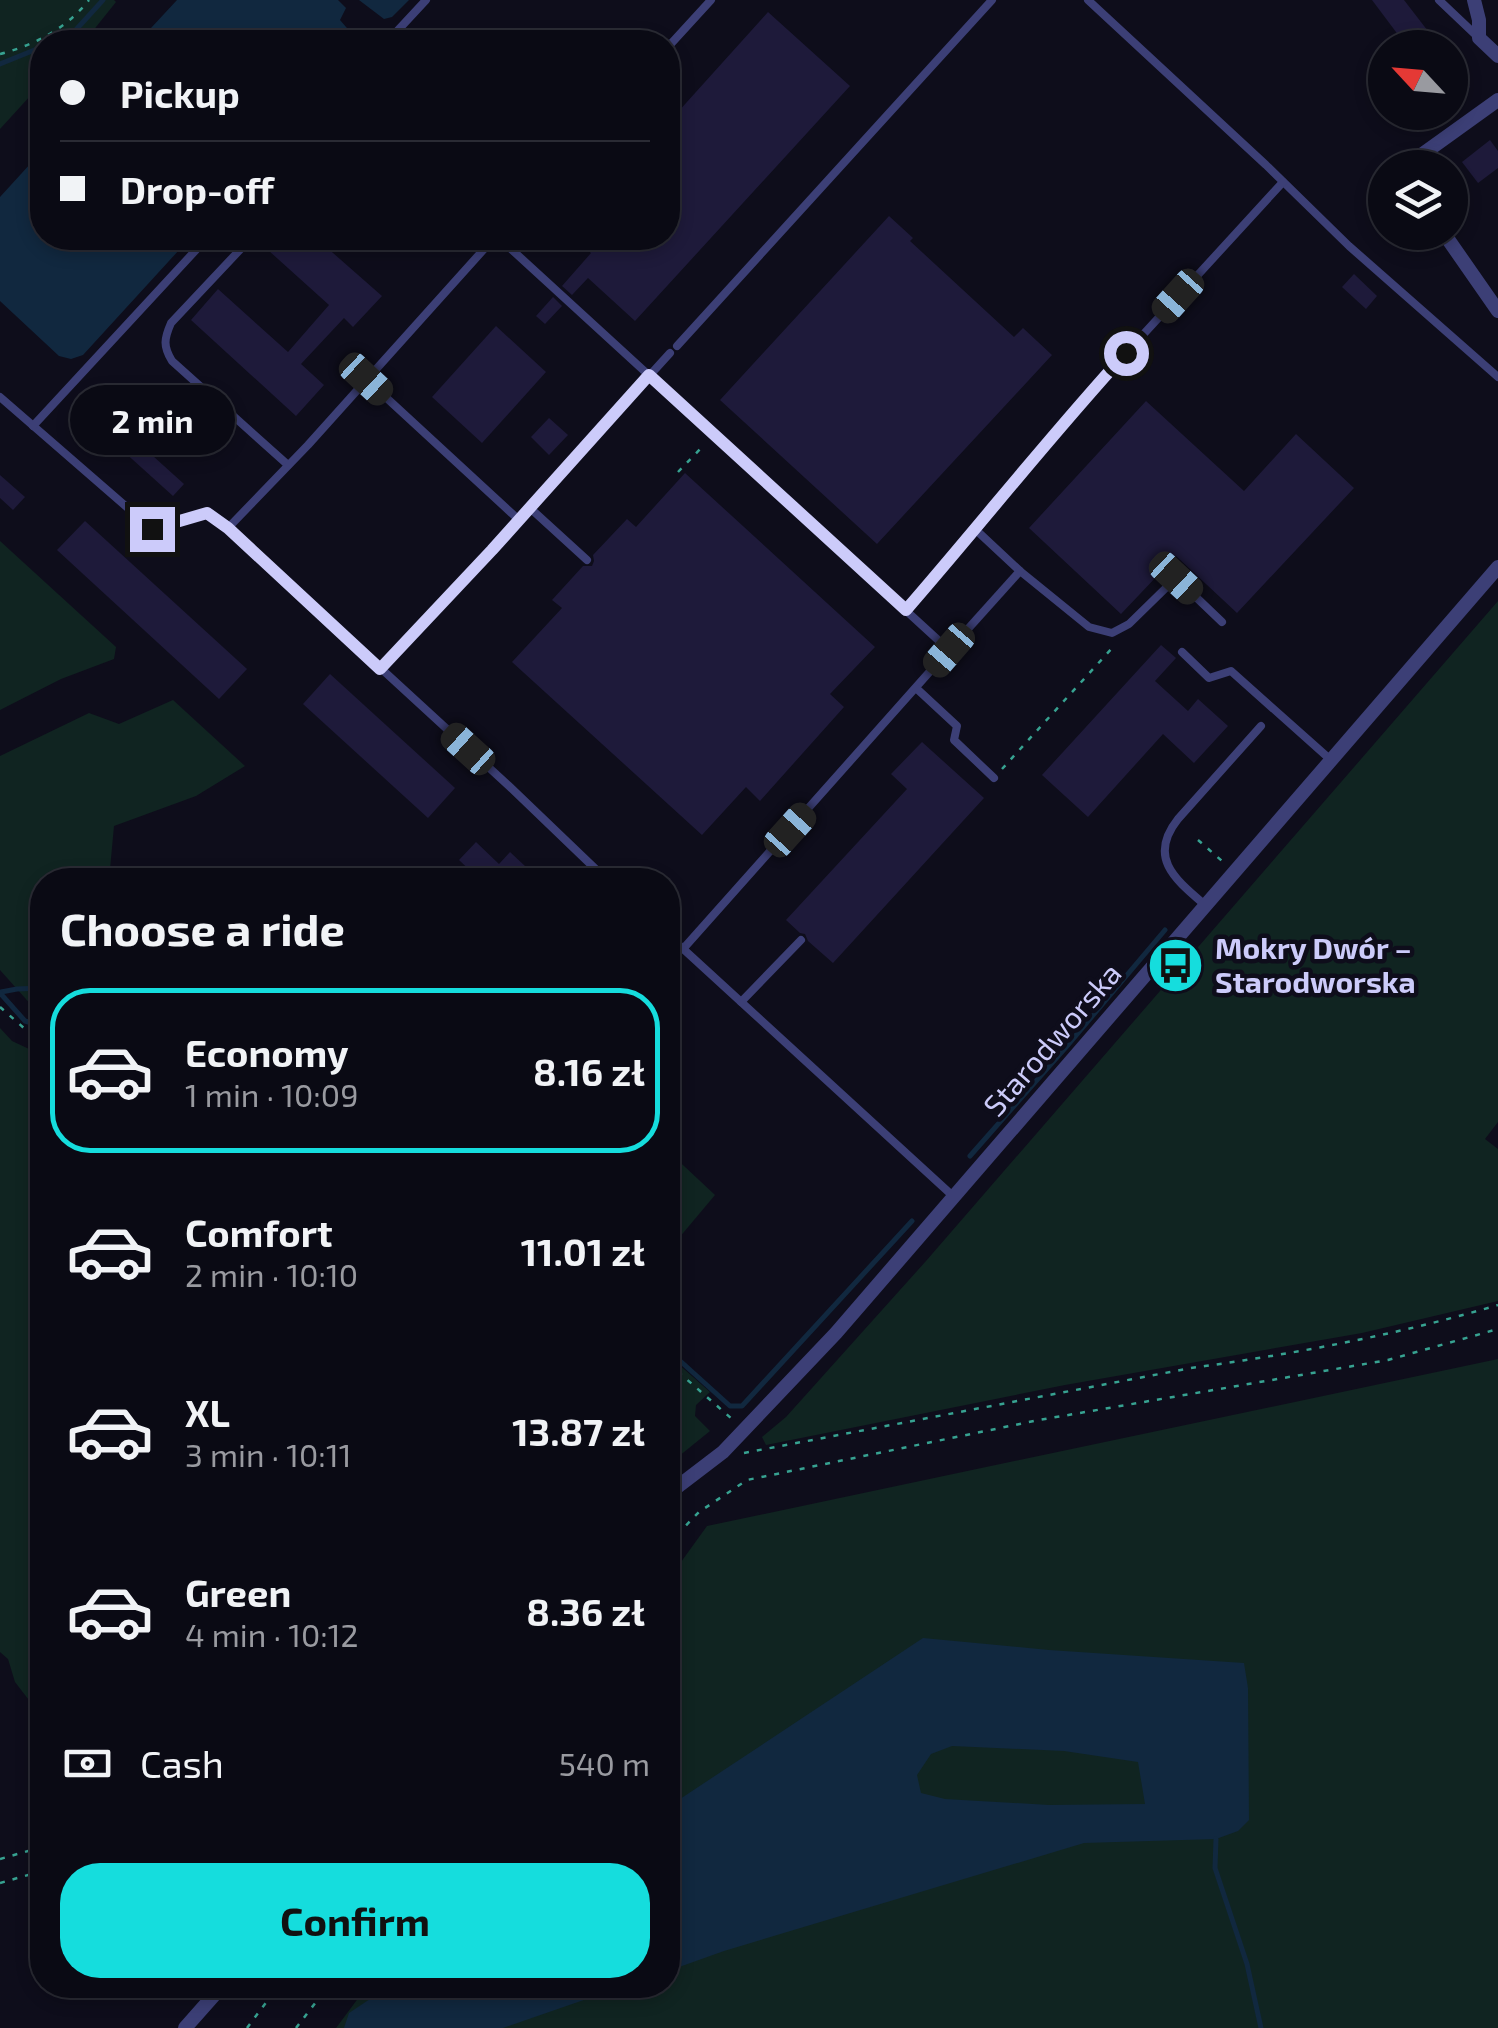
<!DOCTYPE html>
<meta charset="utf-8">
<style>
:root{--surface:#0a0a14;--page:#13131d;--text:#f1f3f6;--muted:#999aa0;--line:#2a2b34;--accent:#15dddd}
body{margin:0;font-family:"Exo 2",sans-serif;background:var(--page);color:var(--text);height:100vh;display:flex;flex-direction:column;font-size:38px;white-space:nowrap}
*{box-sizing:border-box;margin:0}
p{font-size:32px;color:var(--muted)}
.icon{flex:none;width:55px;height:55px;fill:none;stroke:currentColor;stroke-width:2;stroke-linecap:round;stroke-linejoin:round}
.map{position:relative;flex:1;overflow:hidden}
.drawer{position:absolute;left:30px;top:868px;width:650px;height:1130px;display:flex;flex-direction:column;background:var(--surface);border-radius:40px;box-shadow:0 5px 15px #0003,0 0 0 2px var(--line)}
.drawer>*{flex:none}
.top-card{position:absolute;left:30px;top:30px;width:650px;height:220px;border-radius:40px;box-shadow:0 5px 15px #0003,0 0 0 2px var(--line);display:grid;align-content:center;height:220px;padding:0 30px;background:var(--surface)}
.needle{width:65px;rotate:296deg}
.controls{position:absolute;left:1368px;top:30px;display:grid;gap:20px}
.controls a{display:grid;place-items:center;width:100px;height:100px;border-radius:50%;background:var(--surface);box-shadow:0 5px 15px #0003,0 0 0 2px var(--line);font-size:50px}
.end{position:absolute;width:45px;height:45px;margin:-22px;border:12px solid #cccbfa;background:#111;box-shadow:0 0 0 5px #111}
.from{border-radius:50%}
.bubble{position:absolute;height:70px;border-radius:35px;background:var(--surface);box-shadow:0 5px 15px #0003,0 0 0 2px var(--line);font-size:32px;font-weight:700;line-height:70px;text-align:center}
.car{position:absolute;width:30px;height:60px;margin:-30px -15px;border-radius:12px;box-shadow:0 0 8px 2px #0007;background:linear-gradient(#222 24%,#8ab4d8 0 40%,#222 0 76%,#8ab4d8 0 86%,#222 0)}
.top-card b{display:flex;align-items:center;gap:35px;height:95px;font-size:38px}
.top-card b+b{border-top:2px solid var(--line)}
.top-card i{width:25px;height:25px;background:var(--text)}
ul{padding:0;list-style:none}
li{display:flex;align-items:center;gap:30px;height:165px;margin:0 20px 15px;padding:0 10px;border:5px solid transparent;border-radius:40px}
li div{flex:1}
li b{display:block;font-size:38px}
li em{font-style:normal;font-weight:700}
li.current{border-color:var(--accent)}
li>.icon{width:90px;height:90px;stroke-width:1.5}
h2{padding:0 30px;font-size:45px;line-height:120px}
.pay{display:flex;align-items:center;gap:25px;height:110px;padding:0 30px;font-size:38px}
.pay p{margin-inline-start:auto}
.action{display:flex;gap:20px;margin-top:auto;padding:20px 30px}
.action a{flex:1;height:115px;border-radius:40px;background:var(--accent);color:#111;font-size:40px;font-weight:700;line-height:115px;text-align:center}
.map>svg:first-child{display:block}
.green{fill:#102421}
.water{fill:#11283f;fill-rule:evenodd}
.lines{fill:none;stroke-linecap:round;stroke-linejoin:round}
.stream{stroke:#11283f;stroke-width:5}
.building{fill:#1e1a3a}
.path{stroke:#37a291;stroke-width:2.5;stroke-dasharray:5 8;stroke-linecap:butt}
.service{stroke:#3c3f76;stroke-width:8}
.minor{stroke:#3c3f76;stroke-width:14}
.route{stroke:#cccbfa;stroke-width:12}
.labels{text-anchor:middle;stroke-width:9;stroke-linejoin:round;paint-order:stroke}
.poi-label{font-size:30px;font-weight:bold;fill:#cccbfa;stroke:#0e0d1b;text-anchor:start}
.street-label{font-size:30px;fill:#cccbfa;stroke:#0e0d1b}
</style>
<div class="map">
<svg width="1498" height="2028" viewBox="0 0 1498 2028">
<rect width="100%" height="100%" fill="#0e0d1b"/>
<!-- green -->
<g class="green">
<polygon points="0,0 114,0 116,2 84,42 42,42 42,83 0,129"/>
<polygon points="0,541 116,647 114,659 61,679 0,710"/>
<polygon points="1498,601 1498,1122 1485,1139 1498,1149 1498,1301 1362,1333 1065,1385 766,1445 762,1437 786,1417 926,1261"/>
<polygon points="173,700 245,766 196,796 114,826 109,880 42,880 42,1017 0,970 0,756 89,713 119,724"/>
<polygon points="0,1028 12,1041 42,1055 42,1717 15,1682 8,1659 0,1652"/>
<polygon points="668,1151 715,1195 668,1251"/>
<polygon points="668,1355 710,1392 696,1405 695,1416 710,1431 668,1465"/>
<polygon points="1498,1359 1498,2028 336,2028 368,1985 668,1985 668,1580 707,1526"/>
</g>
<!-- water -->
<g class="water">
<polygon points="177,0 338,0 346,8 340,20 359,42 138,42"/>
<polygon points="359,0 409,0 392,17 384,19"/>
<polygon points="42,151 42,238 190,238 83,355 71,359 59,356 0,301 0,197"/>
<path d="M923,1638L1049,1650L1244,1663L1248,1688L1249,1820L1238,1831L1216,1839L1084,1843L724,1951L668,1971V1807ZM952,1746L1064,1751L1138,1762L1145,1804L1049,1805L945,1799L921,1793L917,1775L931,1754Z"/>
<polygon points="391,1985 627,1985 503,2028 344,2028 349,2013"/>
</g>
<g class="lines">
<!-- stream -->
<g class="stream">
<polyline points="53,42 73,33 103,0"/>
<polyline points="0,64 42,47"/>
<polyline points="1,992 17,989 42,988"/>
<polyline points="0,993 25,1021 42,1026"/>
<polyline points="970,1156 1067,1046 1165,930"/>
<polyline points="668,1350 730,1406 742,1406 912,1221"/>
<polyline points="1216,1839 1215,1868 1247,1964 1261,2028"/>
</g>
</g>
<!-- building -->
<g class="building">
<polygon points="1372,0 1404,0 1441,48 1408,48"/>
<polygon points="768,12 850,86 635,321 588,278 572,295 562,286 591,253 574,238 668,238 668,123"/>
<polygon points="1450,60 1470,87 1450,102"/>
<polygon points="1490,140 1498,151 1498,168 1478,183 1462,162"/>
<polygon points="889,216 913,238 910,241 1014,337 1023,328 1052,355 877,544 720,400"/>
<polygon points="258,238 316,238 382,296 353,327 344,318 301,364 324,385 296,416 191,320 218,289 288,352 329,305 258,241"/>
<polygon points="1354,274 1377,296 1366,309 1342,287"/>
<polygon points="553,297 562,306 545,324 536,316"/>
<polygon points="496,326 546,372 482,443 432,397"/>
<polygon points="1146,401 1244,491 1296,434 1354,488 1237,613 1176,556 1121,614 1029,528"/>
<polygon points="102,410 184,484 173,496 91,422"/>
<polygon points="549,418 568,435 549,455 531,437"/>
<polygon points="685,473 875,647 830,694 844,707 760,801 746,787 702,835 512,662 562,608 552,600 583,566 592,566 594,561 593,555 627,519 636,527"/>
<polygon points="0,475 25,497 13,510 0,498"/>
<polygon points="85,521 247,669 219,699 57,550"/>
<polygon points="1161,645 1176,658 1155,681 1188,711 1198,699 1228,726 1194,763 1163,734 1088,817 1042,775"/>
<polygon points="330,674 455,788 428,818 303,704"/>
<polygon points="922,742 984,798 833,963 808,941 805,934 800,933 786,920 907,789 891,774"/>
<polygon points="476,842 499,864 510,852 540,880 480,880 459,860"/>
</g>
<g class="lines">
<!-- path -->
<g class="path">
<path d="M0,54C35,45 67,28 89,0"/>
<polyline points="678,472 705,444"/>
<polyline points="1002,769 1114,646"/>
<polyline points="1198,840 1222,861"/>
<polyline points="0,1007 25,1029 42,1034"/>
<polyline points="668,1363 732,1419"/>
<path d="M744,1453L1191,1368C1294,1354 1397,1335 1498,1305"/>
<polyline points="668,1544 699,1512 747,1480 1039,1420 1388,1360 1498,1329"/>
<polyline points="0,1859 42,1847"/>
<polyline points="0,1883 42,1871"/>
<polyline points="247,2028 279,1985"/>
<polyline points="296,2028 329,1985"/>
</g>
<!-- service -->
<g class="service">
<polyline points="1088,0 1266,165 1349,246 1498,377"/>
<polyline points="1439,0 1479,38"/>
<polyline points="387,42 426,0"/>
<polyline points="668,47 711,0"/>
<path d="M251,238L171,323C164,339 163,346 172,361L288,465"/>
<polyline points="494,238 308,445 228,528 509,786 607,880"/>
<polyline points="499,238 949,650 683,949"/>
<polyline points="677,346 992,0"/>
<polyline points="366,379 519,520"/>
<polyline points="0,397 152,529 207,513 228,528"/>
<polyline points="33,426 207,238"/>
<polyline points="530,508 587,560"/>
<polyline points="976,530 1020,571 1089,627 1112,633 1129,624 1176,578 1222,622"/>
<polyline points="906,610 976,530 1085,398 1283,182"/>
<polyline points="949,650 1020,571"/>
<polyline points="1182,652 1209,678 1231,671 1332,761"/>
<polyline points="380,669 491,550 670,353"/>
<polyline points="916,688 957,726 954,740 994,778"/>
<path d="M1205,905C1176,880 1147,858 1178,819L1261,726"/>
<polyline points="668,935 954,1197"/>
<polyline points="741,1002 801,940"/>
</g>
<!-- minor -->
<g class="minor">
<polyline points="1474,0 1479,20 1479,38 1498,56"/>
<polyline points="1408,168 1413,161 1498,100"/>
<polyline points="1443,232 1498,311"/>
<polyline points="668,1494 723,1452 836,1333 1498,567"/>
<polyline points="185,2028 223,1985"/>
</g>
</g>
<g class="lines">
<!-- route -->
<path class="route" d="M152,529L207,513L228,528L380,669L492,550L649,375L906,610C980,525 1050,436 1126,353"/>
</g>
<!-- icons -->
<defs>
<symbol id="bus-disc" viewBox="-11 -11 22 22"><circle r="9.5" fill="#15dddd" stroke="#0e0d1b"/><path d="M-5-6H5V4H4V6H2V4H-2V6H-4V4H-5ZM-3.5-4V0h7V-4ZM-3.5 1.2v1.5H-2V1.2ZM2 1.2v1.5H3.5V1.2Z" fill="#111"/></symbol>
</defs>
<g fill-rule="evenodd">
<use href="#bus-disc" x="1144" y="934" width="63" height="63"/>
</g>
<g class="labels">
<!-- poi labels -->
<g class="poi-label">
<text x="1215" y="959">Mokry Dwór –<tspan x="1215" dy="34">Starodworska</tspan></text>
</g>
<!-- street labels -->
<g class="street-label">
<text transform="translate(1053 1040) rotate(-49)" y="10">Starodworska</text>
</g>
</g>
</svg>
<div class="controls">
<a><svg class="needle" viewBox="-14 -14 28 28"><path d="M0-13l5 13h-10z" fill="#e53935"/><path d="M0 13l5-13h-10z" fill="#999aa0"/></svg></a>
<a><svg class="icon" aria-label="layers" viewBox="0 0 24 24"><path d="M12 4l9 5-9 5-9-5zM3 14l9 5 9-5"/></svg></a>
</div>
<i class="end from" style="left:1126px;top:353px"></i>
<i class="end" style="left:152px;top:529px"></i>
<div class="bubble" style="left:70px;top:385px;width:165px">2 min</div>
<i class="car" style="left:1178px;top:296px;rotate:222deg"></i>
<i class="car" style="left:366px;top:379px;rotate:133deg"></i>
<i class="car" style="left:1176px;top:578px;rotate:133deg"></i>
<i class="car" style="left:949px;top:650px;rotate:221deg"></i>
<i class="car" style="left:468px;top:749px;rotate:312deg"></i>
<i class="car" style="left:790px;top:830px;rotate:42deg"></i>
<div class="top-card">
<b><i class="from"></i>Pickup</b>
<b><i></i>Drop-off</b>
</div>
<section class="drawer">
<h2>Choose a ride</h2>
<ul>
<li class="current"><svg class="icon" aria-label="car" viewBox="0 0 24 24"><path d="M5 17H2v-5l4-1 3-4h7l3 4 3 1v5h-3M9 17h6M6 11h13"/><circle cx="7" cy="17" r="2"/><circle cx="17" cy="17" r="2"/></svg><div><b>Economy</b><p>1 min · 10:09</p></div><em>8.16 zł</em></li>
<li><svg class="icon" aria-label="car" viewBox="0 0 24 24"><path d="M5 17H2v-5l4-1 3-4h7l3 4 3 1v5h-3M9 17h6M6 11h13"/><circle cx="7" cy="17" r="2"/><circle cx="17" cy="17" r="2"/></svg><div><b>Comfort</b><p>2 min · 10:10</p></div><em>11.01 zł</em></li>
<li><svg class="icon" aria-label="car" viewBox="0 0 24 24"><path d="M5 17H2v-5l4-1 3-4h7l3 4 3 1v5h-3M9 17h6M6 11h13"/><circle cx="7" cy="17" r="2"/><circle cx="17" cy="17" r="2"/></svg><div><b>XL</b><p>3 min · 10:11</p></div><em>13.87 zł</em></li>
<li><svg class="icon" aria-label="car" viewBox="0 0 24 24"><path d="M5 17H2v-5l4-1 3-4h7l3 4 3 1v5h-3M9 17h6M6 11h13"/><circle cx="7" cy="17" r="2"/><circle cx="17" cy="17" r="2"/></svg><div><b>Green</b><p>4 min · 10:12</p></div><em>8.36 zł</em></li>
</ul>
<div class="pay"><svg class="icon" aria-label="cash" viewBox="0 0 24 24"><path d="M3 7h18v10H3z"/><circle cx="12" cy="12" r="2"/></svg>Cash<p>540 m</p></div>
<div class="action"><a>Confirm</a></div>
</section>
</div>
